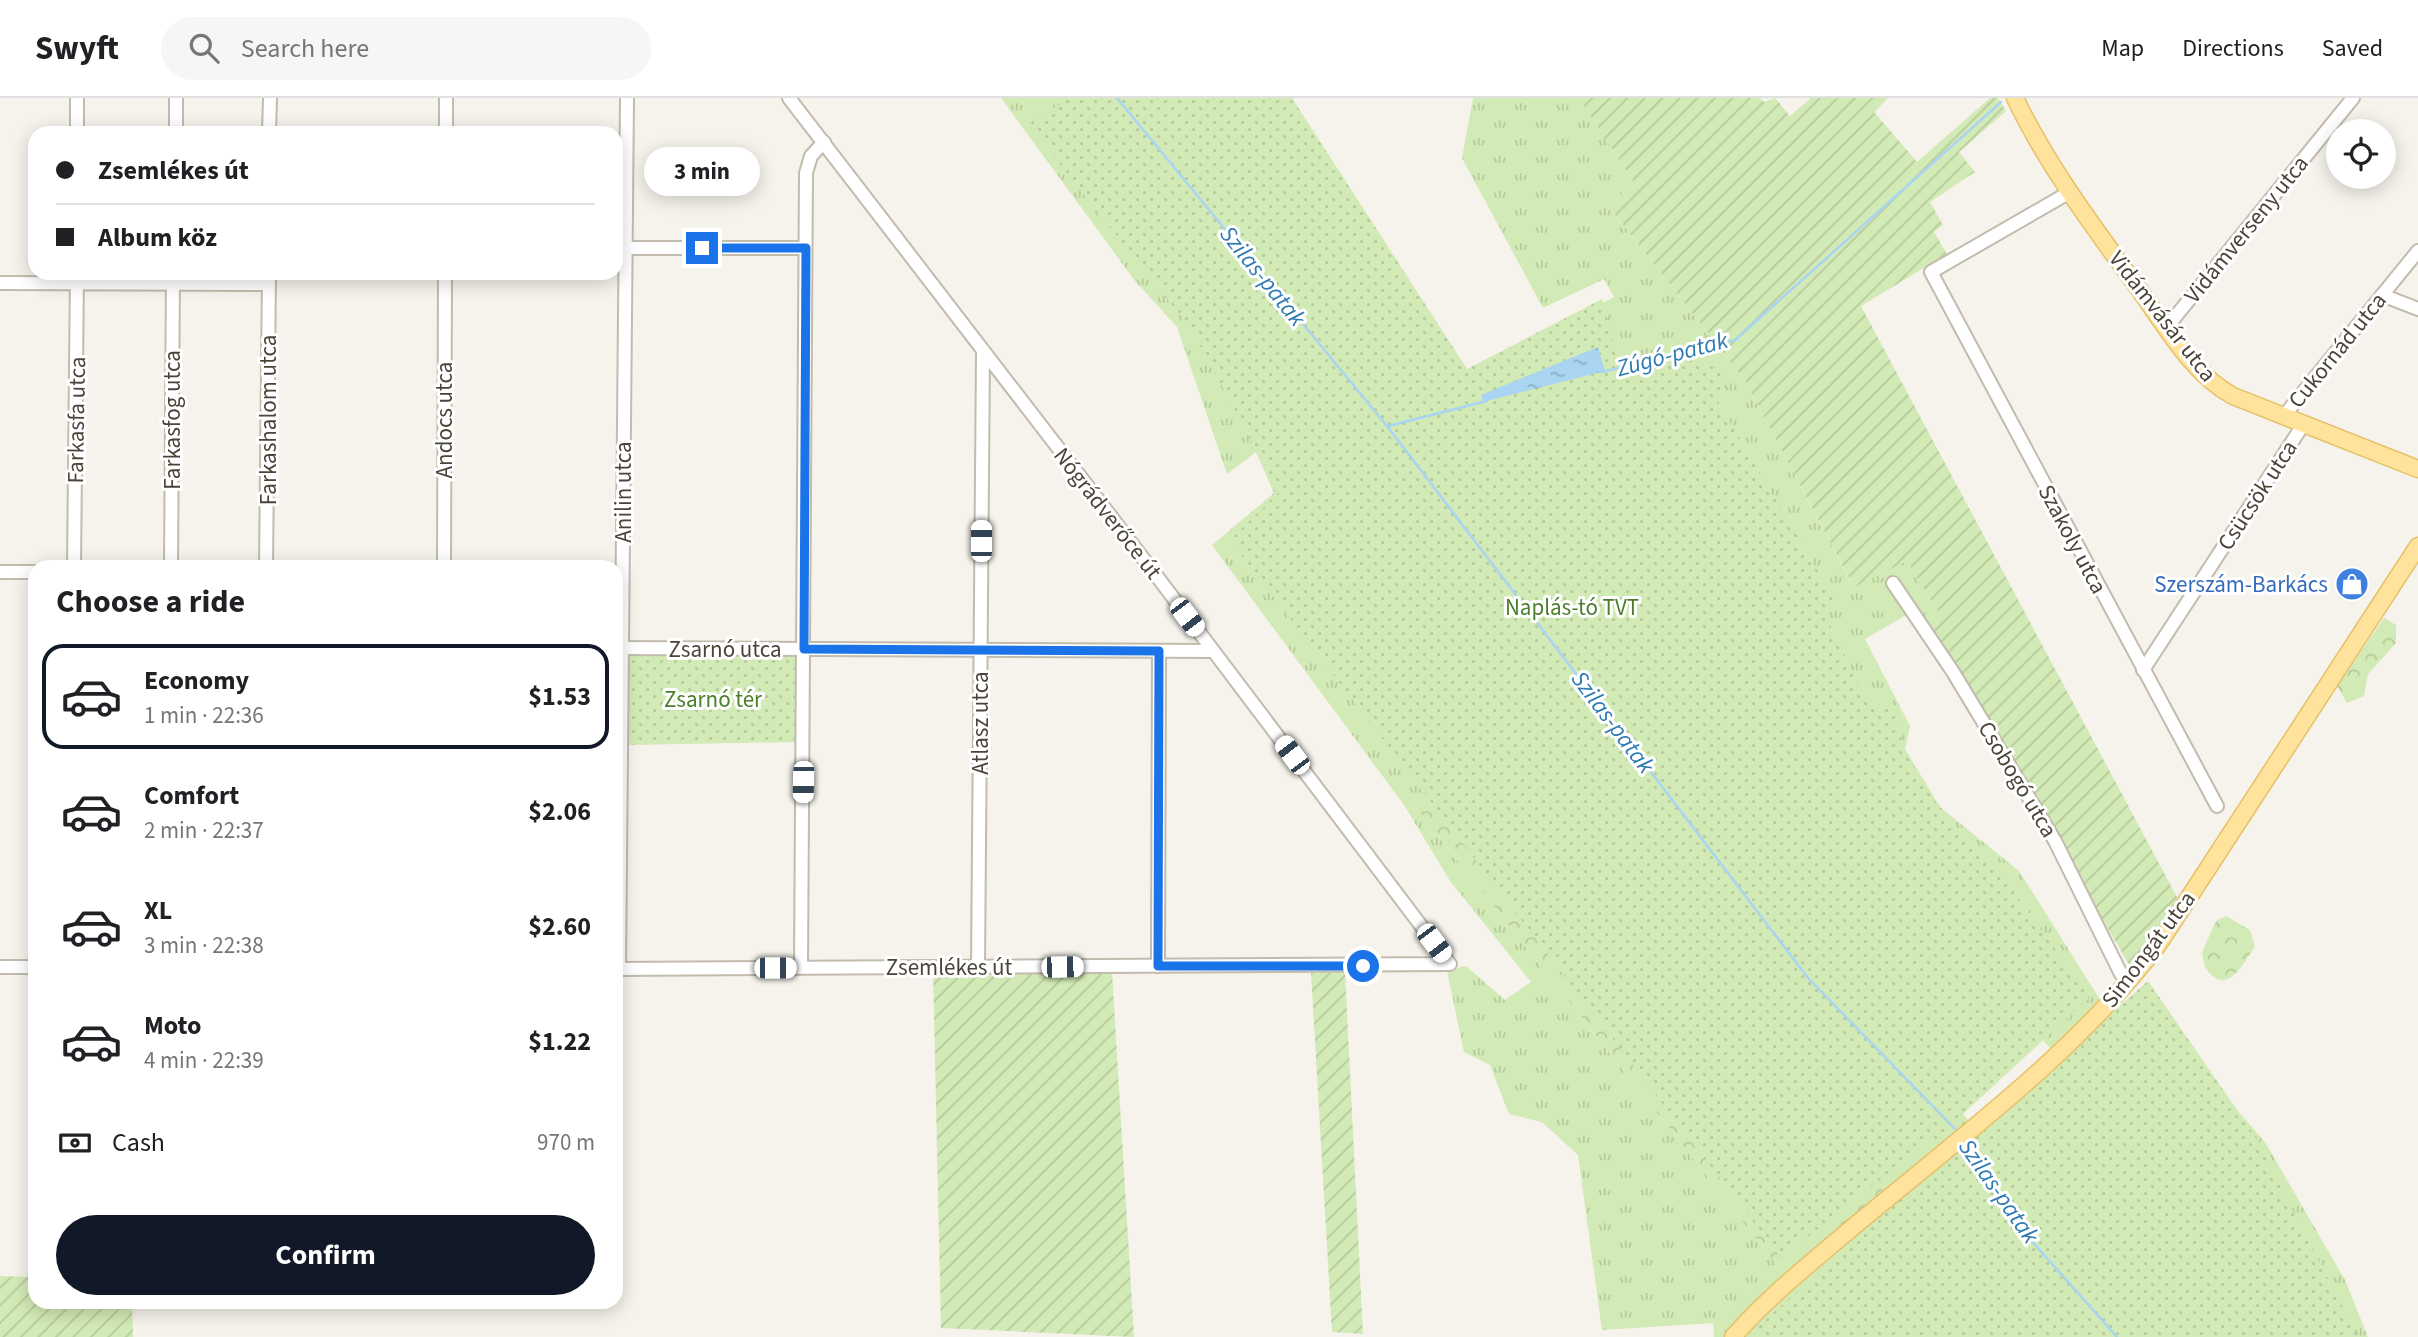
<!DOCTYPE html>
<meta charset="utf-8">
<style>
:root{--surface:#fff;--page:#f6f6f6;--text:#202124;--muted:#757577;--line:#e0e0e0;--accent:#111827}
body{margin:0;font-family:"Source Sans 3",sans-serif;background:var(--page);color:var(--text);height:100vh;display:flex;flex-direction:column;font-size:26px;white-space:nowrap}
*{box-sizing:border-box;margin:0}
p{font-size:23px;color:var(--muted)}
.icon{flex:none;width:38px;height:38px;fill:none;stroke:currentColor;stroke-width:2;stroke-linecap:round;stroke-linejoin:round}
.map{position:relative;flex:1;overflow:hidden}
.drawer{position:absolute;left:28px;top:462px;width:595px;height:749px;display:flex;flex-direction:column;background:var(--surface);border-radius:21px;box-shadow:0 4px 18px #0003}
.drawer>*{flex:none}
.top-card{position:absolute;left:28px;top:28px;width:595px;height:154px;border-radius:21px;box-shadow:0 4px 18px #0003;display:grid;align-content:center;height:154px;padding:0 28px;background:var(--surface)}
.buttons{position:absolute;left:2326px;top:21px;display:grid;gap:14px}
.buttons a{display:grid;place-items:center;width:70px;height:70px;border-radius:50%;background:var(--surface);box-shadow:0 4px 18px #0003;font-size:35px}
.end{position:absolute;width:32px;height:32px;margin:-16px;border:9px solid #1a73e8;background:#fff;box-shadow:0 0 0 4px #fff}
.from{border-radius:50%}
.bubble{position:absolute;height:49px;border-radius:24px;background:var(--surface);box-shadow:0 4px 18px #0003;font-size:23px;font-weight:700;line-height:49px;text-align:center}
.car{position:absolute;width:21px;height:42px;margin:-21px -10px;border-radius:9px;box-shadow:0 0 5px 2px #0007;background:linear-gradient(#fff 24%,#345 0 40%,#fff 0 76%,#345 0 86%,#fff 0)}
.top-card b{display:flex;align-items:center;gap:24px;height:66px;font-size:26px}
.top-card b+b{border-top:2px solid var(--line)}
.top-card i{width:18px;height:18px;background:var(--text)}
ul{padding:0;list-style:none}
li{display:flex;align-items:center;gap:21px;height:105px;margin:0 14px 10px;padding:0 14px;border:4px solid transparent;border-radius:21px}
li div{flex:1}
li b{display:block;font-size:26px}
li em{font-style:normal;font-weight:700}
li.current{border-color:var(--accent)}
li>.icon{width:63px;height:63px;stroke-width:1.5}
h2{padding:0 28px;font-size:32px;line-height:84px}
.pay{display:flex;align-items:center;gap:18px;height:77px;padding:0 28px;font-size:26px}
.pay p{margin-inline-start:auto}
.cta{display:flex;gap:14px;margin-top:auto;padding:14px 28px}
.cta a{flex:1;height:80px;border-radius:42px;background:var(--accent);color:#fff;font-size:28px;font-weight:700;line-height:80px;text-align:center}
header{display:flex;align-items:center;gap:42px;box-sizing:border-box;height:98px;padding:0 35px;background:var(--surface);border-bottom:2px solid var(--line)}
header strong{font-size:33px}
nav{display:flex;gap:38px;margin-inline-start:auto;font-size:24px}
.search{width:490px;height:63px;background:var(--page);display:flex;align-items:center;gap:18px;box-sizing:border-box;padding:0 24px;border-radius:38px;color:var(--muted);font-size:26px}
.map>svg:first-child{display:block}
.grass{fill:url(#grass-tufts)}
.forest{fill:url(#forest-crowns)}
.park{fill:url(#park-dots)}
.garden{fill:url(#garden-furrows)}
.water{fill:url(#water-ripples)}
.lines{fill:none;stroke-linecap:round;stroke-linejoin:round}
.stream{stroke:#a9d4f2;stroke-width:2.5}
.minor-casing{stroke:#c2bbae;stroke-width:16}
.major-casing{stroke:#e6c16a;stroke-width:19}
.minor{stroke:#fff;stroke-width:12}
.major{stroke:#ffe39c;stroke-width:16}
.route{stroke:#1a73e8;stroke-width:9}
.labels{text-anchor:middle;stroke-width:6;stroke-linejoin:round;paint-order:stroke}
.street-label{font-size:23px;fill:#4b4439;stroke:#fff}
.shop-label{font-size:23px;fill:#366cbe;stroke:#fff;text-anchor:end}
.park-label{font-size:23px;fill:#4a7f2a;stroke:#fff}
.water-label{font-size:24px;font-style:italic;fill:#2e7ab2;stroke:#fff}
</style>
<header>
<strong>Swyft</strong>
<div class="search"><svg class="icon" aria-label="search" viewBox="0 0 24 24"><circle cx="10" cy="10" r="6"/><path d="M15 15l6 6"/></svg>Search here</div>
<nav><a>Map</a><a>Directions</a><a>Saved</a></nav>
</header>
<div class="map">
<svg width="2418" height="1239" viewBox="0 0 2418 1239">
<defs>
<pattern id="grass-tufts" width="24" height="20" patternUnits="userSpaceOnUse" patternTransform="scale(1.75)"><rect width="24" height="20" fill="#d2eab5"/><path d="M3 7l-1-3M5 7V3M7 7l1-3M15 17l-1-3M17 17v-4M19 17l1-3" fill="none" stroke="#b6ca9c"/></pattern>
<pattern id="forest-crowns" width="20" height="18" patternUnits="userSpaceOnUse" patternTransform="scale(1.75)"><rect width="20" height="18" fill="#d2eab5"/><path d="M2 6a3 3 0 1 1 6 0M12 15a3 3 0 1 1 6 0" fill="none" stroke="#b6ca9c"/></pattern>
<pattern id="park-dots" width="8" height="8" patternUnits="userSpaceOnUse" patternTransform="scale(1.75)"><rect width="8" height="8" fill="#d2eab5"/><path d="M2 2h.1M6 6h.1" fill="none" stroke="#b6ca9c" stroke-width="1.8" stroke-linecap="round"/></pattern>
<pattern id="garden-furrows" width="10" height="10" patternUnits="userSpaceOnUse" patternTransform="scale(1.75)"><rect width="10" height="10" fill="#d2eab5"/><path d="M-1 1l2-2M0 10L10 0M9 11l2-2" fill="none" stroke="#b6ca9c"/></pattern>
<pattern id="water-ripples" width="26" height="14" patternUnits="userSpaceOnUse" patternTransform="scale(1.75)"><rect width="26" height="14" fill="#a9d4f2"/><path d="M2 4q2-2 4 0t4 0M15 11q2-2 4 0t4 0" fill="none" stroke="#8caec5"/></pattern>
</defs>
<rect width="100%" height="100%" fill="#f6f3ec"/>
<!-- grass -->
<g class="grass">
<polygon points="1001,0 1145,0 1971,1038 2112,910 2145,908 2265,1044 2345,1182 2368,1239 1920,1239 1430,694 1413,706 1834,1239 1714,1239 1713,1225 1602,1232 1578,1057 1542,1024 1509,1016 1490,967 1464,954 1447,873 1466,868 1505,902 1531,884 1450,783 1404,707 1212,447 1274,395 1256,354 1227,376 1177,229 1135,183"/>
<polygon points="1473,0 1579,0 1633,83 1610,110 1744,281 1853,488 1907,463 1941,519 1932,530 1908,516 1865,541 1910,628 1905,651 1940,709 2019,773 2101,903 2051,951 1830,703 1521,247 1614,199 1604,181 1543,210 1462,60"/>
</g>
<!-- forest -->
<g class="forest">
<polygon points="2384,520 2396,527 2396,545 2368,576 2364,598 2347,605 2337,588"/>
<polygon points="1430,693 1861,1052 1937,1194 1834,1239 1413,706"/>
<path d="M2226,818L2250,832L2255,849C2246,861 2231,892 2214,879C2205,873 2203,864 2202,854L2216,823Z"/>
</g>
<!-- park -->
<g class="park">
<polygon points="1070,0 1292,0 1467,271 1602,201 1623,279 1691,258 1728,276 1716,300 1836,504 1826,519 1866,602 1892,611 1902,633 1901,648 1951,729 2011,790 2090,899 1963,1016 1978,1034 2148,883 2253,1035 2358,1239 1754,1239 1756,1230 1947,1060 1932,1041 1781,1160 1230,442 1279,394 1191,231 1028,26"/>
<polygon points="628,555 797,558 798,644 628,647"/>
</g>
<!-- garden -->
<g class="garden">
<polygon points="1579,0 1760,0 1764,4 1775,0 1790,18 1811,0 1888,0 1874,14 1917,64 1990,0 1998,0 2006,13 1959,54 1975,74 1930,104 1943,127 1934,134 1947,156 1861,208 2178,801 2131,870 1932,530 1941,519 1907,463 1854,489 1744,281 1610,110 1633,83"/>
<polygon points="933,871 1112,874 1134,1239 941,1230"/>
<polygon points="1345,874 1363,1236 1332,1234 1311,875"/>
<polygon points="0,1178 35,1179 35,1204 132,1204 133,1239 0,1239"/>
</g>
<!-- water -->
<polygon class="water" points="1598,249 1605,273 1483,304 1481,297"/>
<g class="lines">
<!-- stream -->
<g class="stream">
<polyline points="1117,0 1387,328 1808,880 1958,1034"/>
<polyline points="1602,274 1735,242 2001,4"/>
<polyline points="1388,328 1487,303"/>
<polyline points="1967,1043 2029,1140 2117,1239"/>
</g>
<defs>
<g id="minor">
<polyline points="77,0 77,35"/>
<polyline points="176,35 176,0"/>
<polyline points="269,35 270,0"/>
<polyline points="446,35 446,0"/>
<polyline points="2070,94 1931,174 2217,708"/>
<polyline points="617,150 805,150"/>
<polyline points="0,185 269,186"/>
<polyline points="2382,197 2418,211"/>
<polyline points="2167,229 2353,0"/>
<polyline points="2283,319 2418,153"/>
<polyline points="74,469 77,175"/>
<polyline points="171,469 173,175"/>
<polyline points="266,469 269,175"/>
<polyline points="444,469 445,175"/>
<polyline points="0,474 35,474"/>
<polyline points="1893,485 1953,574 2055,743 2121,876 2129,884"/>
<polyline points="616,550 1213,553"/>
<polyline points="2143,572 2303,327"/>
<polyline points="1158,868 1159,553"/>
<polyline points="0,869 35,869"/>
<polyline points="801,869 806,75 811,58 824,44"/>
<polyline points="978,870 983,254"/>
<polyline points="616,871 1450,866 1162,485 789,0"/>
<polyline points="619,871 627,0"/>
</g>
<g id="major">
<path d="M2015,0C2048,69 2093,128 2138,190C2165,227 2192,276 2233,298L2418,371"/>
<path d="M1733,1239C1767,1200 1807,1168 1846,1135C1953,1045 2073,958 2158,847L2418,448"/>
</g>
</defs>
<!-- minor casing -->
<use href="#minor" class="minor-casing"/>
<!-- major casing -->
<use href="#major" class="major-casing"/>
<!-- minor -->
<use href="#minor" class="minor"/>
<!-- major -->
<use href="#major" class="major"/>
</g>
<g class="lines">
<!-- route -->
<polyline class="route" points="702,150 806,150 804,551 1159,553 1158,868 1363,868"/>
</g>
<!-- icons -->
<defs>
<symbol id="shop-disc" viewBox="-11 -11 22 22"><circle r="9.5" fill="#3f7fe0" stroke="#fff"/><path d="M-5-2.5h2.3a2.7 3.5 0 0 1 5.4 0H5L5.5 6h-11ZM-1.5-2.5h3a1.5 2.3 0 0 0-3 0Z" fill="#fff"/></symbol>
</defs>
<g fill-rule="evenodd">
<use href="#shop-disc" x="2333" y="467" width="38" height="38"/>
</g>
<g class="labels">
<!-- street labels -->
<g class="street-label">
<text transform="translate(2246 131) rotate(-51)" y="8">Vidámverseny utca</text>
<text transform="translate(2163 218) rotate(52)" y="8">Vidámvásár utca</text>
<text transform="translate(2337 252) rotate(-51)" y="8">Cukornád utca</text>
<text transform="translate(76 322) rotate(-89)" y="8">Farkasfa utca</text>
<text transform="translate(172 322) rotate(-90)" y="8">Farkasfog utca</text>
<text transform="translate(268 322) rotate(-90)" y="8">Farkashalom utca</text>
<text transform="translate(444 322) rotate(-90)" y="8">Andocs utca</text>
<text transform="translate(623 394) rotate(-90)" y="8">Anilin utca</text>
<text transform="translate(2257 397) rotate(-57)" y="8">Csücsök utca</text>
<text transform="translate(1108 415) rotate(52)" y="8">Nógrádverőce út</text>
<text transform="translate(2073 441) rotate(62)" y="8">Szakoly utca</text>
<text x="725" y="559">Zsarnó utca</text>
<text transform="translate(980 625) rotate(-90)" y="8">Atlasz utca</text>
<text transform="translate(2018 681) rotate(59)" y="8">Csobogó utca</text>
<text transform="translate(2148 851) rotate(-53)" y="8">Simongát utca</text>
<text x="949" y="877">Zsemlékes út</text>
</g>
<!-- shop labels -->
<g class="shop-label">
<text x="2328" y="494">Szerszám-Barkács</text>
</g>
<!-- park labels -->
<g class="park-label">
<text x="1572" y="517">Naplás-tó TVT</text>
<text x="713" y="609">Zsarnó tér</text>
</g>
<!-- water labels -->
<g class="water-label">
<text transform="translate(1263 178) rotate(51)" y="8">Szilas-patak</text>
<text transform="translate(1672 256) rotate(-15)" y="8">Zúgó-patak</text>
<text transform="translate(1613 624) rotate(53)" y="8">Szilas-patak</text>
<text transform="translate(1999 1093) rotate(55)" y="8">Szilas-patak</text>
</g>
</g>
</svg>
<div class="buttons">
<a><svg class="icon" aria-label="locate" viewBox="0 0 24 24"><circle cx="12" cy="12" r="6"/><path d="M12 2v4M12 18v4M2 12h4M18 12h4"/></svg></a>
</div>
<i class="end from" style="left:1363px;top:868px"></i>
<i class="end" style="left:702px;top:150px"></i>
<div class="bubble" style="left:644px;top:49px;width:116px">3 min</div>
<i class="car" style="left:981px;top:443px;rotate:0deg"></i>
<i class="car" style="left:1187px;top:519px;rotate:143deg"></i>
<i class="car" style="left:1292px;top:657px;rotate:323deg"></i>
<i class="car" style="left:803px;top:684px;rotate:181deg"></i>
<i class="car" style="left:1434px;top:845px;rotate:143deg"></i>
<i class="car" style="left:1062px;top:869px;rotate:89deg"></i>
<i class="car" style="left:775px;top:870px;rotate:90deg"></i>
<div class="top-card">
<b><i class="from"></i>Zsemlékes út</b>
<b><i></i>Album köz</b>
</div>
<section class="drawer">
<h2>Choose a ride</h2>
<ul>
<li class="current"><svg class="icon" aria-label="car" viewBox="0 0 24 24"><path d="M5 17H2v-5l4-1 3-4h7l3 4 3 1v5h-3M9 17h6M6 11h13"/><circle cx="7" cy="17" r="2"/><circle cx="17" cy="17" r="2"/></svg><div><b>Economy</b><p>1 min · 22:36</p></div><em>$1.53</em></li>
<li><svg class="icon" aria-label="car" viewBox="0 0 24 24"><path d="M5 17H2v-5l4-1 3-4h7l3 4 3 1v5h-3M9 17h6M6 11h13"/><circle cx="7" cy="17" r="2"/><circle cx="17" cy="17" r="2"/></svg><div><b>Comfort</b><p>2 min · 22:37</p></div><em>$2.06</em></li>
<li><svg class="icon" aria-label="car" viewBox="0 0 24 24"><path d="M5 17H2v-5l4-1 3-4h7l3 4 3 1v5h-3M9 17h6M6 11h13"/><circle cx="7" cy="17" r="2"/><circle cx="17" cy="17" r="2"/></svg><div><b>XL</b><p>3 min · 22:38</p></div><em>$2.60</em></li>
<li><svg class="icon" aria-label="car" viewBox="0 0 24 24"><path d="M5 17H2v-5l4-1 3-4h7l3 4 3 1v5h-3M9 17h6M6 11h13"/><circle cx="7" cy="17" r="2"/><circle cx="17" cy="17" r="2"/></svg><div><b>Moto</b><p>4 min · 22:39</p></div><em>$1.22</em></li>
</ul>
<div class="pay"><svg class="icon" aria-label="cash" viewBox="0 0 24 24"><path d="M3 7h18v10H3z"/><circle cx="12" cy="12" r="2"/></svg>Cash<p>970 m</p></div>
<div class="cta"><a>Confirm</a></div>
</section>
</div>
